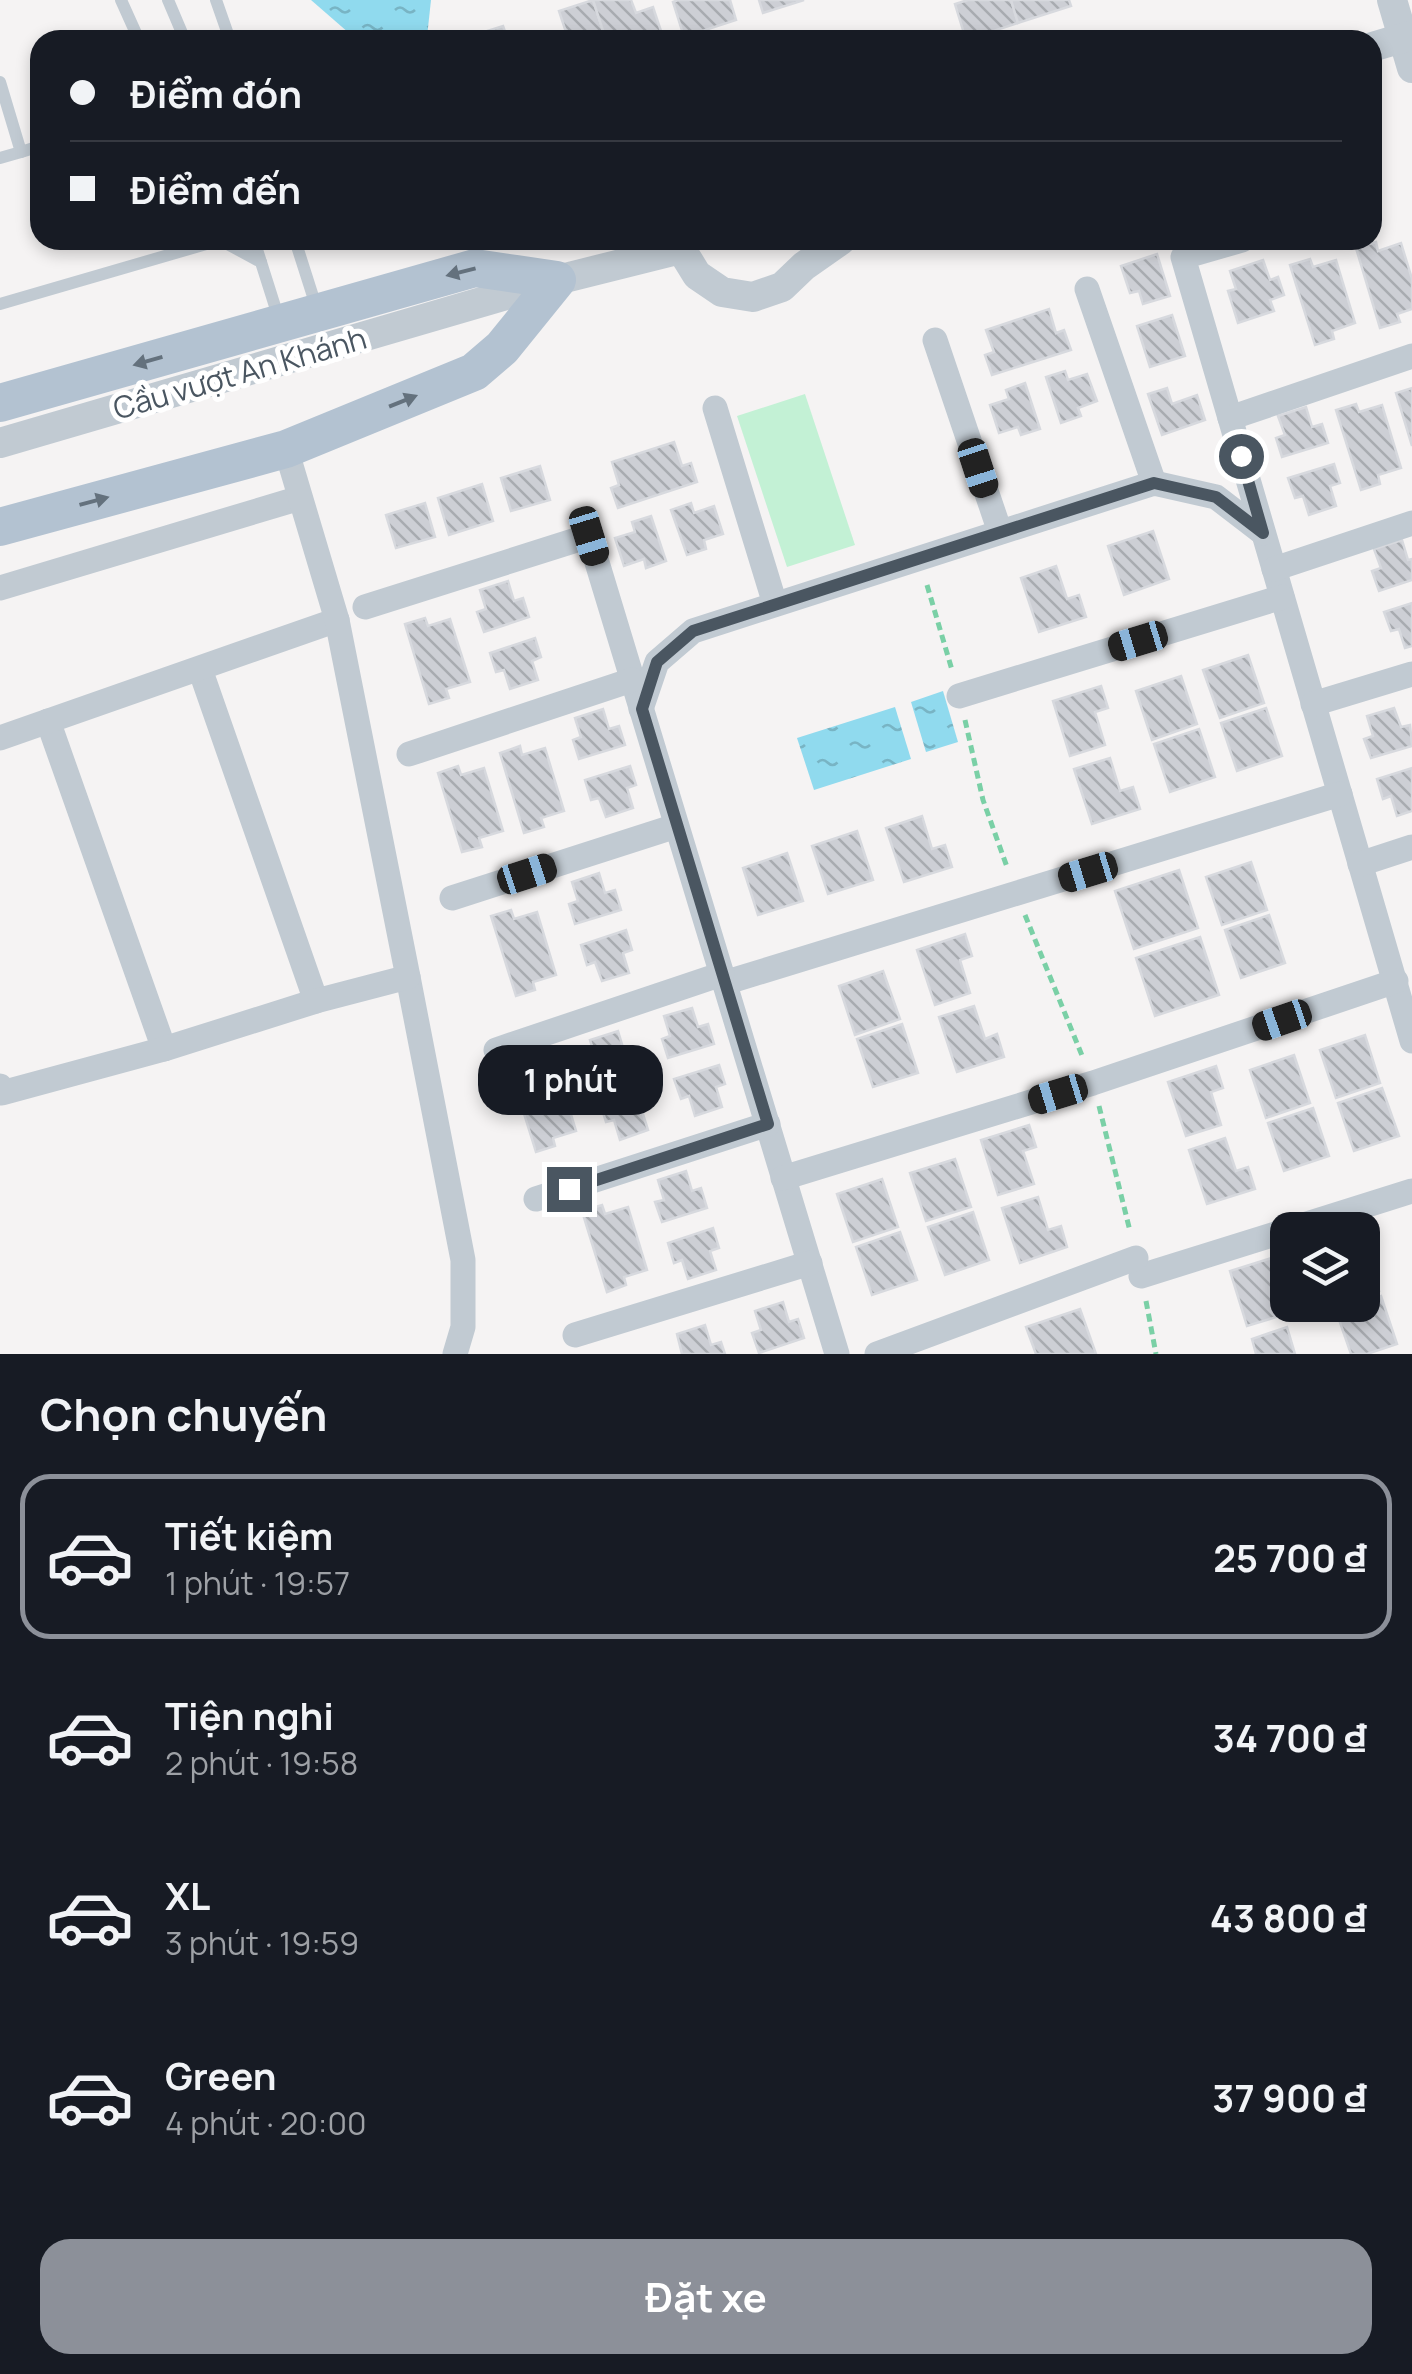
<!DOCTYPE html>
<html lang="vi">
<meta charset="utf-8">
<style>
:root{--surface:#171b24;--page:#20242c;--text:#f1f3f6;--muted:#9ea1a6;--line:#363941;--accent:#8c9099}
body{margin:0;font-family:Manrope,sans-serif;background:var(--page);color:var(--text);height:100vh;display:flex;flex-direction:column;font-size:38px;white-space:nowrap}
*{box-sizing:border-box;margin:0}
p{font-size:32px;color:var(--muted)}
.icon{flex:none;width:55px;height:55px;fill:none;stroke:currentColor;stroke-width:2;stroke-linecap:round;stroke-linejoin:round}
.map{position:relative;height:1354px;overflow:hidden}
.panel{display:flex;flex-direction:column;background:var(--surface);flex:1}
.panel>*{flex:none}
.banner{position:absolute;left:30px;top:30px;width:1352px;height:220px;border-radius:30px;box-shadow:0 5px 15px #0003;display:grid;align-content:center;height:220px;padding:0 40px;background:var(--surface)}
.controls{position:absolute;left:1270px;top:1212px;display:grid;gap:20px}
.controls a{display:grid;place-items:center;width:110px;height:110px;border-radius:20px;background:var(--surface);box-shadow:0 5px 15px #0003;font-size:50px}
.end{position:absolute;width:45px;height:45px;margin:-22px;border:12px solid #4a5661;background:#fff;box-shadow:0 0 0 5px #fff}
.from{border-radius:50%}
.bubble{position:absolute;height:70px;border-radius:30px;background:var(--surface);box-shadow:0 5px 15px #0003;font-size:32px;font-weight:700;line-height:70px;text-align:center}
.car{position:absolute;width:30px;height:60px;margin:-30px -15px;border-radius:12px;box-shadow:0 0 8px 2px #0007;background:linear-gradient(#222 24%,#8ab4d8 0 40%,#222 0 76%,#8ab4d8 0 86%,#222 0)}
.banner b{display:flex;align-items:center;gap:35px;height:95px;font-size:38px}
.banner b+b{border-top:2px solid var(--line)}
.banner i{width:25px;height:25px;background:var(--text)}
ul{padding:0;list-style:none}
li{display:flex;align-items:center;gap:30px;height:165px;margin:0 20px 15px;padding:0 20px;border:5px solid transparent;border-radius:30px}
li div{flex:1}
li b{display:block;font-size:38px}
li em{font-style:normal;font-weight:700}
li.selected{border-color:var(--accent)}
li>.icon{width:90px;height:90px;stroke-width:1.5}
h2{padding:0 40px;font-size:45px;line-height:120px}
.cta{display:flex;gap:20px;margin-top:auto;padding:20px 40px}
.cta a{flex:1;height:115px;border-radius:30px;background:var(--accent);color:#fff;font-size:40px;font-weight:700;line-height:115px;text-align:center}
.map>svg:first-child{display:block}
.pitch{fill:#c3f1d5}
.water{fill:url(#water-ripples)}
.building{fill:url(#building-back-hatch);stroke:#d7d9de;stroke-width:2.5}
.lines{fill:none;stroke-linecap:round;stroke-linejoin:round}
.path{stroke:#7ad0a6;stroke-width:5;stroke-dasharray:8 5;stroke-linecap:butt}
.service{stroke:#c1cad2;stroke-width:12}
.minor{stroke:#c1cad2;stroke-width:25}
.tertiary{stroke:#c1cad2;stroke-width:30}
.primary{stroke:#b3c2d1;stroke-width:38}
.oneway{fill:#64717d}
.route{stroke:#4a5661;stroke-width:12}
.labels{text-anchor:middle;stroke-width:10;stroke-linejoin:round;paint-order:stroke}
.street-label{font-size:30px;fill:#4a5661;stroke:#fff}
</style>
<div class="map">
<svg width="1412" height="1354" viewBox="0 0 1412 1354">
<defs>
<pattern id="water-ripples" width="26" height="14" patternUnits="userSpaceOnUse" patternTransform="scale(2.5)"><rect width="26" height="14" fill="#90daee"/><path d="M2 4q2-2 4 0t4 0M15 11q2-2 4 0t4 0" fill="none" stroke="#78b4c4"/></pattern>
<pattern id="building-back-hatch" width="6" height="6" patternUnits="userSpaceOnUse" patternTransform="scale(2.5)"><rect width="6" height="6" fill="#cdcfd5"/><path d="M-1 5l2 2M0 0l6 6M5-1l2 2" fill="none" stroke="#a8abb0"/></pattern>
</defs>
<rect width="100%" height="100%" fill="#f5f3f3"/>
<!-- pitch -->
<polygon class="pitch" points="805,394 855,545 787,567 737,416"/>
<!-- water -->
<g class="water">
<polygon points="311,0 431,0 427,37 409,40 357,40"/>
<polygon points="943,691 958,742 926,752 911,702"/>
<polygon points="895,707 911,759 814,790 797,738"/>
</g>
<!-- building -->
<g class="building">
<polygon points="593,0 606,40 552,40 567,35 559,11"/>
<polygon points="593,0 631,0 636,13 653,7 664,40 606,40"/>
<polygon points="678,0 730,0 736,20 684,37 673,2"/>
<polygon points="759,0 804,0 763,13"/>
<polygon points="968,0 1011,0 1018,23 966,40 955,4"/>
<polygon points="1011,0 1069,0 1071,6 1018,23"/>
<polygon points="503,26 508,40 469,40 468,37"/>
<polygon points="1376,242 1378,251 1401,243 1412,279 1412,309 1397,314 1400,322 1380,328 1356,248"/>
<polygon points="1157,254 1170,296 1143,304 1139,291 1130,293 1121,266"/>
<polygon points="1310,259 1313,267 1336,260 1355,323 1332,331 1334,339 1315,345 1290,265"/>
<polygon points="1263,260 1270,280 1278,277 1284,295 1270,300 1274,311 1238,323 1228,291 1236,289 1230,271"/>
<polygon points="1049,309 1056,333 1064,330 1071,350 992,375 985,355 994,352 986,330"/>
<polygon points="1172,315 1185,356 1150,367 1137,326"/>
<polygon points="1065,371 1068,380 1087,374 1097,401 1078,408 1081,416 1061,423 1046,377"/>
<polygon points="1025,383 1040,429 1021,435 1018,427 999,433 990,405 1009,399 1006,390"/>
<polygon points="1167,388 1172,404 1197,395 1205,420 1162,435 1148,394"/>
<polygon points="1412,388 1412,446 1396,393"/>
<polygon points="1356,404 1359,412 1382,405 1401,468 1378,475 1380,484 1361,490 1336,410"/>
<polygon points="1306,407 1312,427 1322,424 1328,443 1282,457 1276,438 1285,435 1278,416"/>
<polygon points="674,442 682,466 691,463 697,482 618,508 611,488 619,485 612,462"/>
<polygon points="1334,464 1340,483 1330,486 1336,506 1309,515 1303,496 1295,498 1288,478"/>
<polygon points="540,466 550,500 511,511 501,478"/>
<polygon points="482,484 493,521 449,535 438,498"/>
<polygon points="425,503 435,537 396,548 386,515"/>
<polygon points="691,503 694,513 714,506 723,534 704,540 706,549 687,555 671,510"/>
<polygon points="651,516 666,561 646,568 644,559 624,566 615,538 635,532 632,522"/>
<polygon points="1153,531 1169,579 1124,595 1108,546"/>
<polygon points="1402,540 1408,560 1412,559 1412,580 1379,591 1372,571 1381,568 1374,549"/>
<polygon points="1056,566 1067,599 1079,595 1086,617 1039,632 1021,578"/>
<polygon points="508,581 514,601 523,598 529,617 484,632 477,612 486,609 480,590"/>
<polygon points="1412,603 1412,646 1405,648 1399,629 1391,631 1384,612"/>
<polygon points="425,618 428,626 450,619 470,682 446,689 449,698 429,704 405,624"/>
<polygon points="535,638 541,657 532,661 538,680 510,689 504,670 496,672 490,653"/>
<polygon points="1248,655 1264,703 1220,718 1203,670"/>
<polygon points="1181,676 1197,724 1152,740 1136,691"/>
<polygon points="1101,686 1108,708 1095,712 1105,745 1070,756 1053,701"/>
<polygon points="1266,708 1282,756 1237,771 1221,723"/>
<polygon points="1394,708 1401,727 1410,725 1412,746 1371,758 1364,739 1373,736 1367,716"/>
<polygon points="603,709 609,729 619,726 625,745 579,759 573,740 581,737 575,718"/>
<polygon points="1199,729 1215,777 1170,792 1154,744"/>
<polygon points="520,746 522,755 545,748 564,811 541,818 544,827 524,833 500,753"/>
<polygon points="1110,758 1120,791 1133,787 1140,809 1092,824 1074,769"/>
<polygon points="458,766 461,775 484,768 503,831 479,838 482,847 462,852 438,773"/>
<polygon points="630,766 636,785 627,788 633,808 606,817 599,798 591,800 585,780"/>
<polygon points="1412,768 1412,811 1397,816 1391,796 1383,799 1377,779"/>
<polygon points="922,816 932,849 945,845 952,867 904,882 886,828"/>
<polygon points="857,831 873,880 828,894 812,846"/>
<polygon points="787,853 803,901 758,915 743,868"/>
<polygon points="1251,862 1267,910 1222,925 1206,877"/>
<polygon points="1179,870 1198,928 1134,949 1115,891"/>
<polygon points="599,873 605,893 615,890 621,910 575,924 569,904 578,901 572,882"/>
<polygon points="511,910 514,919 537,912 556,975 533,982 535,990 516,996 491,916"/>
<polygon points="1269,915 1285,963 1241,978 1225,930"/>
<polygon points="626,930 632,950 623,953 629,973 602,981 595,962 587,965 581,945"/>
<polygon points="965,934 972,956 960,960 970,993 935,1005 917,950"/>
<polygon points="1200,937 1219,995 1155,1016 1136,958"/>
<polygon points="883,971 900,1019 855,1035 839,986"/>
<polygon points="974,1006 985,1039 997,1034 1004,1057 957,1072 939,1017"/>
<polygon points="692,1008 698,1027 708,1024 714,1044 668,1058 662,1039 670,1036 664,1016"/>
<polygon points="902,1024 918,1073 873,1087 857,1039"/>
<polygon points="618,1031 624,1051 633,1048 639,1067 594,1082 587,1062 596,1059 590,1040"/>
<polygon points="1365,1035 1380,1083 1336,1098 1320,1050"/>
<polygon points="1294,1055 1310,1103 1266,1118 1250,1070"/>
<polygon points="719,1065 725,1084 716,1087 722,1107 695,1116 689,1096 681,1099 674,1079"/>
<polygon points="531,1066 534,1075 557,1068 576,1131 553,1138 555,1146 536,1152 511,1072"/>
<polygon points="1216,1066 1223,1088 1211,1092 1221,1125 1186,1136 1168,1082"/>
<polygon points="1382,1088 1399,1136 1354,1151 1338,1103"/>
<polygon points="645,1089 651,1108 642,1111 648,1130 620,1140 614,1120 606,1122 600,1103"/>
<polygon points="1313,1108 1329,1156 1284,1171 1268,1123"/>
<polygon points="1029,1125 1036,1147 1023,1151 1034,1184 998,1195 981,1140"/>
<polygon points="1225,1138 1236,1171 1248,1167 1255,1189 1207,1204 1189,1150"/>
<polygon points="955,1159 971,1207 926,1221 910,1173"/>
<polygon points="686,1171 692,1191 701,1188 707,1208 662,1222 655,1202 664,1200 658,1180"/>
<polygon points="882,1179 898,1227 853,1242 837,1194"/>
<polygon points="1038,1197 1048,1230 1061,1226 1067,1247 1020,1263 1002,1208"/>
<polygon points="602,1205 605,1214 628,1207 647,1270 624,1277 626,1285 607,1292 582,1211"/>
<polygon points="973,1212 989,1260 945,1275 928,1227"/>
<polygon points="713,1228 719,1248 710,1251 716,1270 688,1279 682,1260 674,1263 668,1243"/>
<polygon points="900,1232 917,1280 872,1295 856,1247"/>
<polygon points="1362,1243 1379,1291 1362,1296"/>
<polygon points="1278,1256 1285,1278 1272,1282 1283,1315 1247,1326 1230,1271"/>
<polygon points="1381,1296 1397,1344 1367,1354 1351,1354 1336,1311 1354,1305 1362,1305 1362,1302"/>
<polygon points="783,1302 789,1322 798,1319 804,1338 759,1353 752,1333 761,1330 755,1311"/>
<polygon points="1080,1309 1096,1354 1036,1354 1026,1327"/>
<polygon points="705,1325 711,1345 721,1342 725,1354 682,1354 677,1334"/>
<polygon points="1287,1327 1295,1354 1256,1354 1252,1339"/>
</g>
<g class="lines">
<!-- path -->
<g class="path">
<polyline points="927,585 952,670"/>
<polyline points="965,720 983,800 1007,867"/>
<polyline points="1025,915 1083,1058"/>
<polyline points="1099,1106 1130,1231"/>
<polyline points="1146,1301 1156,1354"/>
</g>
<!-- service -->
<g class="service">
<polyline points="121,0 139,40"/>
<polyline points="168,0 185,40"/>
<polyline points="216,0 230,40"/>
<polyline points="0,82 21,152 40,146"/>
<polyline points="0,158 21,152"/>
<polyline points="254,240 279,319"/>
<polyline points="295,240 317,309"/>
<polyline points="0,304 220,240 261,262"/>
</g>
<!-- minor -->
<g class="minor">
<polyline points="1242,240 1183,257 1412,1041"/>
<polyline points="1087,289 1154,483"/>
<polyline points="935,340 1000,532"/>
<polyline points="715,408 775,604"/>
<polyline points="1230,418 1412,356"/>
<polyline points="1274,569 1412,523"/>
<polyline points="0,588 300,498"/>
<polyline points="365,607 589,536 837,1354"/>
<polyline points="200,669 316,1001"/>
<polyline points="959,696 1282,597"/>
<polyline points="1313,704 1412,674"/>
<polyline points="641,709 657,662 693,631 1154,483 1216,497 1263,533"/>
<polyline points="48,721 164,1049"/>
<polyline points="0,738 337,620"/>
<polyline points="409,754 632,680"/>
<polyline points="1360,864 1412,847"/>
<polyline points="452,898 676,826"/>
<polyline points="408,977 463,1260 463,1327 455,1354"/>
<polyline points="724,983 1340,794"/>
<polyline points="496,1050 722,974"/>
<polyline points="0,1086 2,1093 164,1049 316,1001 408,977 337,620 286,449"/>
<polyline points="783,1178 1093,1083 1396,981"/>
<polyline points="536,1199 768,1124"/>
<polyline points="1288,1230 1412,1191"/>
<polyline points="1141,1276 1288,1230"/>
<polyline points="575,1335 810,1263"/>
<polyline points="877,1354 1136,1258"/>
</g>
<!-- tertiary -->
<g class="tertiary">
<polyline points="1392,0 1412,68"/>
<polyline points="1372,47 1412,35"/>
<polyline points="680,240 681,249 697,275 722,292 753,297 782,287 804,266 841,240"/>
<polyline points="0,443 557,280 681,249"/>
</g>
<!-- primary -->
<polyline class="primary" points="0,403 475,268 557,280 502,348 474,372 286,449 0,527"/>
</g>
<!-- one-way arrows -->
<defs><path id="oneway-solid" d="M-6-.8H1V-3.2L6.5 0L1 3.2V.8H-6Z" transform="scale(2.5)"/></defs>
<g class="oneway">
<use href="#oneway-solid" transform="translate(461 272) rotate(166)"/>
<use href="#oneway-solid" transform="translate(148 361) rotate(164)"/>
<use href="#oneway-solid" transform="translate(403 401) rotate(-22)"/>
<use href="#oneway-solid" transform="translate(94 501) rotate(-15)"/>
</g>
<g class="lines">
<!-- route -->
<polyline class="route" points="569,1189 768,1124 642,709 657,662 693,631 1154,483 1216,497 1263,533 1241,456"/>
</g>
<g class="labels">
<!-- street labels -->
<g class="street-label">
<text transform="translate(240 374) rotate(-16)" y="10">Cầu vượt An Khánh</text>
</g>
</g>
</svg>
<div class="controls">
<a><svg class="icon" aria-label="layers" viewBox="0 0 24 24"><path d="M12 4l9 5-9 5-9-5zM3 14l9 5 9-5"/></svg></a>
</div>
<i class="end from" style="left:1241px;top:456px"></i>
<i class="end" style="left:569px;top:1189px"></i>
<div class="bubble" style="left:478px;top:1045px;width:185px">1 phút</div>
<i class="car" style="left:978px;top:468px;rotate:162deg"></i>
<i class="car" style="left:589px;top:536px;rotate:163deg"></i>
<i class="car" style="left:1138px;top:641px;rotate:253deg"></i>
<i class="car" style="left:1088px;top:872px;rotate:253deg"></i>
<i class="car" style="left:527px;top:874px;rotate:72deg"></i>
<i class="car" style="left:1282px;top:1020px;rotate:251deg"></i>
<i class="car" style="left:1058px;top:1094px;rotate:253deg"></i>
<div class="banner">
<b><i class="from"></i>Điểm đón</b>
<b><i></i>Điểm đến</b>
</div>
</div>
<section class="panel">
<h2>Chọn chuyến</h2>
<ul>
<li class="selected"><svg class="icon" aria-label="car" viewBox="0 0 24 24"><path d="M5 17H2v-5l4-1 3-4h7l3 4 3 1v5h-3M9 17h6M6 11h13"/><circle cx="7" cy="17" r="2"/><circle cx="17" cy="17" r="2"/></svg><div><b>Tiết kiệm</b><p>1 phút · 19:57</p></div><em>25 700 ₫</em></li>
<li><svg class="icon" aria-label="car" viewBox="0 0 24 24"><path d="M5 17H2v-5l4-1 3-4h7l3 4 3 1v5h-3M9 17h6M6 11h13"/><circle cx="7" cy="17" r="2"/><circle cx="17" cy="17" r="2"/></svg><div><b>Tiện nghi</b><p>2 phút · 19:58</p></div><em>34 700 ₫</em></li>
<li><svg class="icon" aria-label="car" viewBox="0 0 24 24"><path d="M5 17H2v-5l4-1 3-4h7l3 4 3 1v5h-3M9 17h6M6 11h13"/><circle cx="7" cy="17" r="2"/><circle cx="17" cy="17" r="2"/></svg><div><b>XL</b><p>3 phút · 19:59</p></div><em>43 800 ₫</em></li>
<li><svg class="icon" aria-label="car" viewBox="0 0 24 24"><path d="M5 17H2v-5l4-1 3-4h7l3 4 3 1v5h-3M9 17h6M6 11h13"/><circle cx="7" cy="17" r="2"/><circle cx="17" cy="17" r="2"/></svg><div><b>Green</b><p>4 phút · 20:00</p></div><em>37 900 ₫</em></li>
</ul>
<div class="cta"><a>Đặt xe</a></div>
</section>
